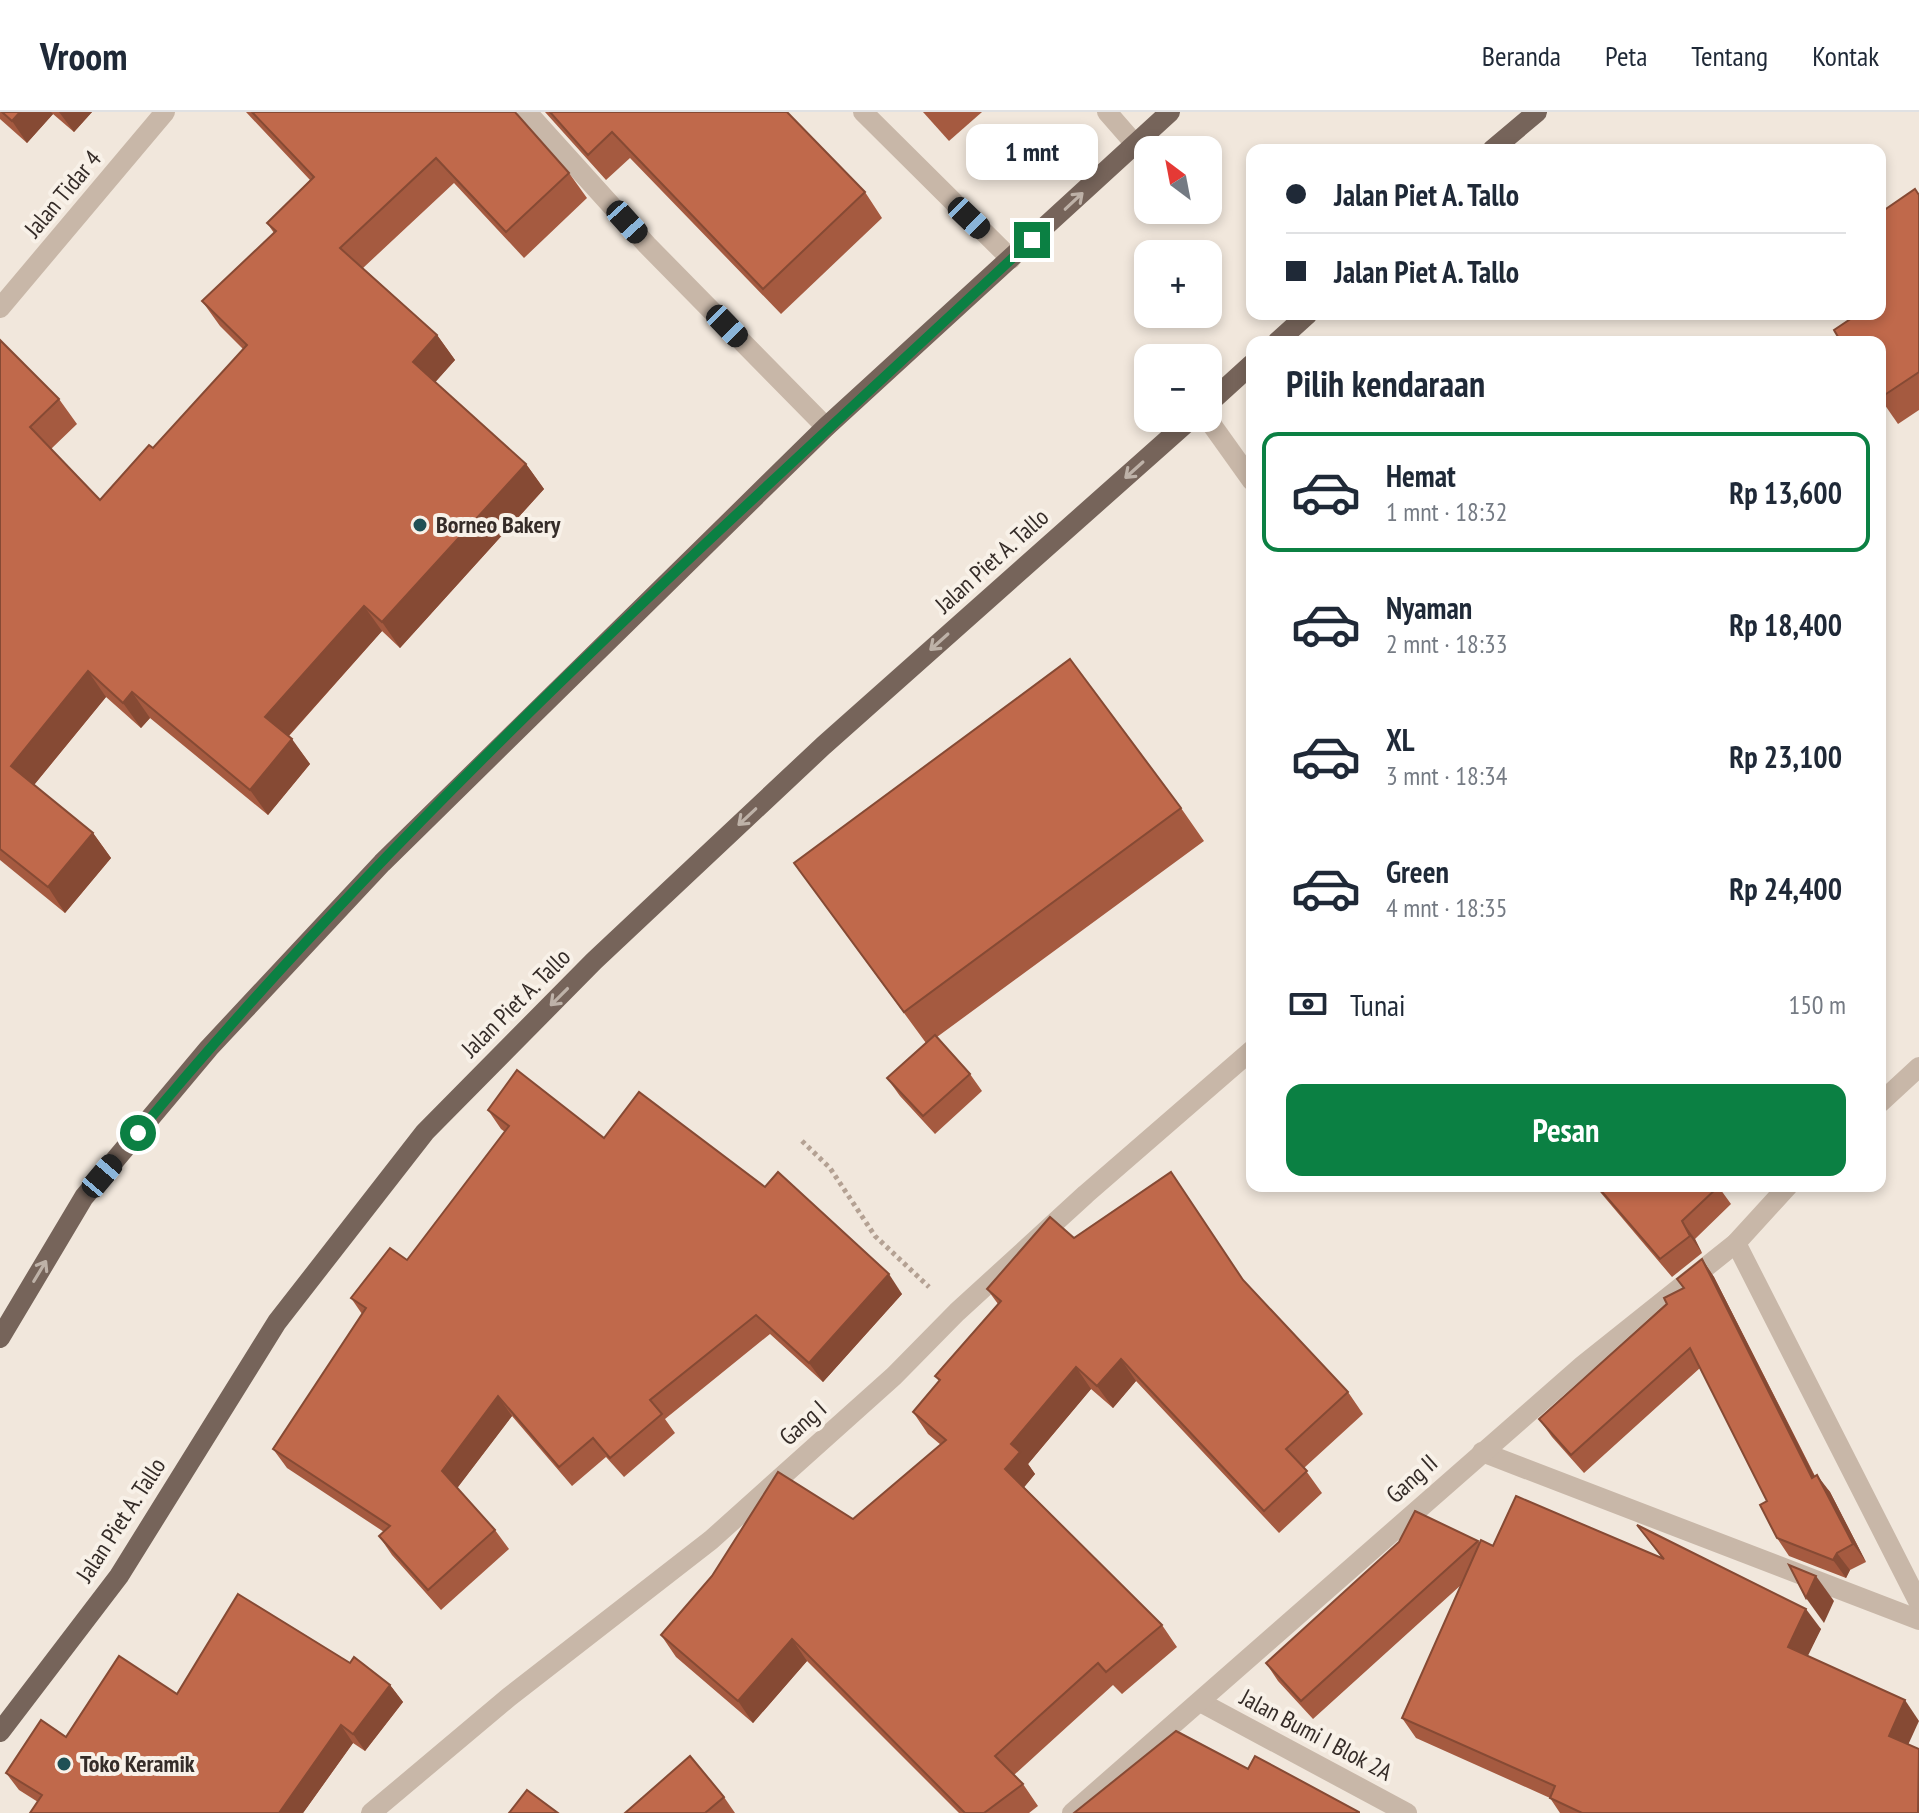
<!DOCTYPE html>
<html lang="id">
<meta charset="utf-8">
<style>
:root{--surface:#fff;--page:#f2f2f3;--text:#1f2937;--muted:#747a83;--line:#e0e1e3;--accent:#0b8043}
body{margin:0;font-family:"PT Sans Narrow",sans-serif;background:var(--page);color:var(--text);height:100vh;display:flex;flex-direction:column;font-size:30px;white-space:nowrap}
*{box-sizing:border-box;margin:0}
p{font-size:26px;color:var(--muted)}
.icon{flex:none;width:44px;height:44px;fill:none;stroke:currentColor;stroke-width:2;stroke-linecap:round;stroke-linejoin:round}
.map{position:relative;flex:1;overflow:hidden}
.details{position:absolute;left:1246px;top:224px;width:640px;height:856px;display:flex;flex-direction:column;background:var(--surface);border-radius:16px;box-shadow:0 4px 12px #0003}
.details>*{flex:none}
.banner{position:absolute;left:1246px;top:32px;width:640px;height:176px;border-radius:16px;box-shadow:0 4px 12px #0003;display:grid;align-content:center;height:176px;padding:0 40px;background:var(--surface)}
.needle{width:52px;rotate:328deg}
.fabs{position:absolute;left:1134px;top:24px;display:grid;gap:16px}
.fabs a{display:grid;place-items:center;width:88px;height:88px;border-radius:16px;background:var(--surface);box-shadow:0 4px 12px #0003;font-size:40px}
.end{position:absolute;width:36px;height:36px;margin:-18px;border:10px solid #0b8043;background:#fff;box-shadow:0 0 0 4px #fff}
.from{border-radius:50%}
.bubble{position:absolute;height:56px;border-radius:16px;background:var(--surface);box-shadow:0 4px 12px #0003;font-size:26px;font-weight:700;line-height:56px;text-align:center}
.car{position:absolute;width:24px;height:48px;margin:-24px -12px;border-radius:10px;box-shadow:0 0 6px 2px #0007;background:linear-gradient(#222 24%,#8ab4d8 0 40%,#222 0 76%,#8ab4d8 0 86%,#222 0)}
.banner b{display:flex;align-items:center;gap:28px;height:76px;font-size:30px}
.banner b+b{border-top:2px solid var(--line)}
.banner i{width:20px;height:20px;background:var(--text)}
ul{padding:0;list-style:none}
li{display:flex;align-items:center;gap:24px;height:120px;margin:0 16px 12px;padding:0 24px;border:4px solid transparent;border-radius:16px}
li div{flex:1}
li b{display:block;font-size:30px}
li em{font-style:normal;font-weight:700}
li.current{border-color:var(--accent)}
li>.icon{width:72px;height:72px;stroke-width:1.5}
h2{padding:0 40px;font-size:36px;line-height:96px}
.pay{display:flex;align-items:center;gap:20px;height:88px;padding:0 40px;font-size:30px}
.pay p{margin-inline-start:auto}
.action{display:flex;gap:16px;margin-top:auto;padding:16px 40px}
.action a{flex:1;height:92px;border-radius:16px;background:var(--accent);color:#fff;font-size:32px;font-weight:700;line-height:92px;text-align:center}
header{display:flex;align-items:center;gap:48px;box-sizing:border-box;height:112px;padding:0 40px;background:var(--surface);border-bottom:2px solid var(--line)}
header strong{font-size:38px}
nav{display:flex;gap:44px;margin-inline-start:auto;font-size:28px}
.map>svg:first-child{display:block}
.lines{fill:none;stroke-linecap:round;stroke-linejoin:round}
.path{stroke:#b4a193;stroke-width:5;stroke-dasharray:4 4;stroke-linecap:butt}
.minor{stroke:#c8b7a8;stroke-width:20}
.major{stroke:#76645a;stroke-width:20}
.wall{fill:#a55a40}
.shaded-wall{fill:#864a34}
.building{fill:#c0694b;stroke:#864a34;stroke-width:2}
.oneway{stroke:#beb2a8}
.route{stroke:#0b8043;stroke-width:10}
.poi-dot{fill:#205055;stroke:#f8f1e8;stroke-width:3}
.labels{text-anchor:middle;stroke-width:8;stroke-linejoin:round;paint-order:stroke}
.street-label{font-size:24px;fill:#352c28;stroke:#f8f1e8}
.poi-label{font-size:24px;font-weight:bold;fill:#352c28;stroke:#f8f1e8;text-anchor:start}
</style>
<header>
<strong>Vroom</strong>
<nav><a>Beranda</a><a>Peta</a><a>Tentang</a><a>Kontak</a></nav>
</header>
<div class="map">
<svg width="1919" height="1701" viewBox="0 0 1919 1701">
<rect width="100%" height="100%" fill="#f1e7dc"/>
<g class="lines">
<!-- path -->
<polyline class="path" points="802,1029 830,1056 875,1124 929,1175"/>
<!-- minor -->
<g class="minor">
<polyline points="527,0 647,133 826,315"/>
<polyline points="863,0 1011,147"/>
<polyline points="1107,0 1135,32"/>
<polyline points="0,196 165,0"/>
<polyline points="1207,306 1252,369"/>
<polyline points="1880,991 1919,955"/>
<polyline points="1736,1131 1919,1491"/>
<polyline points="1482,1340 1919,1508"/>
<polyline points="1202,1591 1407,1701"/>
<polyline points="371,1701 509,1585 711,1428 894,1264 957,1200 1086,1082 1252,938"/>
<polyline points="1072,1701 1583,1253 1736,1131 1788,1074"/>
</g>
<!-- major -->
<g class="major">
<polyline points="1492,38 1537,0"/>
<polyline points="1277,230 1308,202"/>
<polyline points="1208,292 1252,252"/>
<polyline points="0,1226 84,1085 209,936 382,751 826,315 1170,0"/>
<polyline points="0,1620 119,1464 277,1210 425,1020 594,849 823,634 1192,306"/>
</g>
</g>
<!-- wall -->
<g class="wall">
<polygon points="0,0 92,0 74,20 53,2 27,31 0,7"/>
<polygon points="246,0 515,0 569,61 587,86 524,146 454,71 363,156 437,223 455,248 435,270 526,352 544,377 400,536 382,519 289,624 310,652 268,703 150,606 141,616 106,585 34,673 93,721 111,746 65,801 0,748 0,228 59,287 77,312 51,337 100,388 153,336 243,237 220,214 202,189 274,121 267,111 310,68"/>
<polygon points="545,0 787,0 865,80 882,106 781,202 630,46 606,68"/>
<polygon points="923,0 982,0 949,29"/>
<polygon points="1919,83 1919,298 1898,312 1880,286 1880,202"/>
<polygon points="1181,696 1204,729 937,925 970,962 982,979 935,1022 900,984 887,966 926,931 794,751"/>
<polygon points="488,998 604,1026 902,1182 823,1270 770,1222 665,1307 675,1321 624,1365 606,1345 572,1374 512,1304 457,1376 495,1418 509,1437 441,1498 392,1443 379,1424 384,1420 287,1356 273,1337 362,1202 351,1186 407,1148 505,1020 501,1017"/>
<polygon points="1595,1074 1718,1074 1731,1092 1695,1127 1702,1141 1672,1165"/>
<polygon points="1074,1126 1246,1171 1348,1280 1363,1302 1304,1356 1322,1381 1279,1421 1136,1269 1113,1296 1091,1277 1028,1352 1035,1362 1024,1375 1162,1513 1177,1535 1122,1582 1113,1573 1014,1663 1023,1672 1038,1694 1029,1701 959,1701 807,1549 753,1611 676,1545 661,1523 853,1407 941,1333 928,1322 913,1300 939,1269 935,1264 998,1192 987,1177"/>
<polygon points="1702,1147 1714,1165 1815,1364 1830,1380 1866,1450 1850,1458 1846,1466 1789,1444 1777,1426 1767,1389 1700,1256 1584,1361 1552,1325 1539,1307 1683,1176 1677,1167"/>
<polygon points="1637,1413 1821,1517 1807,1544 1909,1632 1919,1701 1560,1701 1550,1686 1416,1626 1402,1606 1461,1473 1313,1607 1278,1569 1266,1551 1478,1429 1480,1431 1493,1434 1661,1445"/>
<polygon points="350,1551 390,1573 403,1590 365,1639 353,1631 303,1701 30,1701 38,1690 19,1678 6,1661 66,1625 177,1582"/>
<polygon points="724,1685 735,1701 625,1701"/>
</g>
<!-- shaded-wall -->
<g class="shaded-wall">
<polygon points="20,0 51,0 53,2 27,31 12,9"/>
<polygon points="59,0 92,0 74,20"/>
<polygon points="437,223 455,248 431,275 413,250"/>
<polygon points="526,352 544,377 400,536 382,510"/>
<polygon points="364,494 382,519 283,630 265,605"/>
<polygon points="88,559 106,585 29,679 11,654"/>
<polygon points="132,580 150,606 141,616 123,591"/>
<polygon points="292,627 310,652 268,703 250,678"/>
<polygon points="93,721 111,746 65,801 48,775"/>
<polygon points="1682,1109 1695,1127 1702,1141 1690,1124"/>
<polygon points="1702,1147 1714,1165 1824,1383 1812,1366"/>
<polygon points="889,1162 902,1182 823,1270 809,1251"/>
<polygon points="1121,1247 1136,1269 1113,1296 1097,1274"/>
<polygon points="1076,1255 1091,1277 1028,1352 1035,1362 1021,1379 1005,1357 1011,1332"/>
<polygon points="498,1284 512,1304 455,1379 442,1359"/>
<polygon points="1817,1363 1830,1380 1866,1450 1853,1432"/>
<polygon points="1837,1441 1850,1458 1846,1466 1833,1448"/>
<polygon points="1816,1464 1834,1489 1824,1511 1806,1486"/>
<polygon points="1806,1497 1821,1517 1802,1556 1788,1535"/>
<polygon points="792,1527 807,1549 753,1611 738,1589"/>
<polygon points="390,1573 403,1590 365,1639 353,1622"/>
<polygon points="1905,1588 1919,1609 1903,1644 1889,1624"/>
<polygon points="341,1613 353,1631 303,1701 279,1701"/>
</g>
<!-- building -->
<g class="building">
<polygon points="2,0 20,0 12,9"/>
<polygon points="252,0 515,0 569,61 506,120 436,46 340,136 437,223 413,250 526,352 382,510 364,494 265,605 292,627 250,678 132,580 123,591 88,559 11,654 93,721 48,775 0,737 0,228 59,287 30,315 100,388 149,333 153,336 247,233 202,189 276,119 267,111 314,65"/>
<polygon points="550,0 787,0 865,80 763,177 612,20 588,43"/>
<polygon points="1915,77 1919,83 1919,260 1880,286 1880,230 1841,230 1834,218 1858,202 1880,202 1880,101"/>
<polygon points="1070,547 1181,696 904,900 794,751"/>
<polygon points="935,923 970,962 923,1004 887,966"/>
<polygon points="517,958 604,1026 639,980 765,1075 778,1060 889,1162 809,1251 756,1203 650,1288 662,1302 610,1346 593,1326 559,1355 498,1284 442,1359 495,1418 428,1478 379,1424 390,1414 273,1337 366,1196 351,1186 390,1136 407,1148 509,1014 488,998"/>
<polygon points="1171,1060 1243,1168 1348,1280 1286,1337 1307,1359 1264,1399 1121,1247 1097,1274 1076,1255 1011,1332 1020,1340 1005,1357 1162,1513 1106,1560 1098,1551 995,1644 1023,1672 984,1701 965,1701 792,1527 738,1589 661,1523 712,1464 778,1360 853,1407 946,1328 913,1300 940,1268 935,1264 1001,1189 987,1177 1050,1105 1074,1126"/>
<polygon points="1597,1074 1719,1074 1682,1109 1690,1124 1660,1147"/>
<polygon points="1702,1147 1812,1366 1817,1363 1853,1432 1837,1441 1833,1448 1777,1426 1760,1393 1767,1389 1690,1236 1571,1343 1539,1307 1667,1192 1664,1186 1684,1176 1677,1167"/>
<polygon points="1516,1384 1664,1447 1637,1413 1806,1497 1788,1535 1905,1588 1889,1624 1919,1637 1918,1701 1582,1701 1550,1686 1555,1674 1402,1606 1481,1428 1493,1434"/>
<polygon points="1415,1399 1478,1429 1301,1589 1266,1551 1399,1430"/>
<polygon points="1789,1453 1816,1464 1806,1486"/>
<polygon points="238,1482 350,1551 354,1545 390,1573 353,1622 341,1613 279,1701 30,1701 42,1683 6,1661 41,1608 66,1625 119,1544 177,1582"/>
<polygon points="1176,1619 1248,1657 1255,1644 1359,1700 1359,1701 1074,1701"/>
<polygon points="690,1644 724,1685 705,1701 625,1701"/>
<polygon points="527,1678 558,1701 509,1701"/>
</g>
<!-- one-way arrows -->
<defs><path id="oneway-shaft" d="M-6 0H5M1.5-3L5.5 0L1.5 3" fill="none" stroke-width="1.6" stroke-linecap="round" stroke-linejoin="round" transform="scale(2)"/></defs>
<g class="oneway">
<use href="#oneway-shaft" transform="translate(1074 89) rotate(-43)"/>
<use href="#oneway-shaft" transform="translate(1134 358) rotate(138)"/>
<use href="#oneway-shaft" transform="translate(939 530) rotate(138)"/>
<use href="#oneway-shaft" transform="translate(747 705) rotate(137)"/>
<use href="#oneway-shaft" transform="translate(559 885) rotate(135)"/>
<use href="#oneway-shaft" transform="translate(40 1159) rotate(-59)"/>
</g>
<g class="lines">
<!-- route -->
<path class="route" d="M138,1021C407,697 724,415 1032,128"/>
</g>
<!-- markers -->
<g class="poi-dot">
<circle cx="420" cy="413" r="8"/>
<circle cx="64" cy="1652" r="8"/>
</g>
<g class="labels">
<!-- street labels -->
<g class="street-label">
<text transform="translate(63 82) rotate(-50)" y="8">Jalan Tidar 4</text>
<text transform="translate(992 449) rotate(-42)" y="8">Jalan Piet A. Tallo</text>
<text transform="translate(516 891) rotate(-45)" y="8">Jalan Piet A. Tallo</text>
<text transform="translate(803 1311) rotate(-42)" y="8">Gang I</text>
<text transform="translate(1412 1367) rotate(-42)" y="8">Gang II</text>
<text transform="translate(121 1408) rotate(-57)" y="8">Jalan Piet A. Tallo</text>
<text transform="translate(1316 1623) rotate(28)" y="8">Jalan Bumi I Blok 2A</text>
</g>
<!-- poi labels -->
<g class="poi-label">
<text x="436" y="421">Borneo Bakery</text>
<text x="80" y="1660">Toko Keramik</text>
</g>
</g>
</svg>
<div class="fabs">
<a><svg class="needle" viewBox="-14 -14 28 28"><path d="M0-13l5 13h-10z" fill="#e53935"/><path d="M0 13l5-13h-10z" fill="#747a83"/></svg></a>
<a>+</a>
<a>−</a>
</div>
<i class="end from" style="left:138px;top:1021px"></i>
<i class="end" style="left:1032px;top:128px"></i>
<div class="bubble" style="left:966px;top:12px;width:132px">1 mnt</div>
<i class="car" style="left:969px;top:106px;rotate:134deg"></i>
<i class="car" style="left:627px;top:110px;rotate:138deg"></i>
<i class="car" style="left:727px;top:214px;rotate:136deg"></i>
<i class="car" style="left:102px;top:1064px;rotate:40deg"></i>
<div class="banner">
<b><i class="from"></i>Jalan Piet A. Tallo</b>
<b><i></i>Jalan Piet A. Tallo</b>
</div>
<section class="details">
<h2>Pilih kendaraan</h2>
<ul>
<li class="current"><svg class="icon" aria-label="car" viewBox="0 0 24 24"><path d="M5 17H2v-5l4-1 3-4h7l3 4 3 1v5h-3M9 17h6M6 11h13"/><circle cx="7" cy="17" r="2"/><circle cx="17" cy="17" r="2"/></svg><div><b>Hemat</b><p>1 mnt · 18:32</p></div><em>Rp 13,600</em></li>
<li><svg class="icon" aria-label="car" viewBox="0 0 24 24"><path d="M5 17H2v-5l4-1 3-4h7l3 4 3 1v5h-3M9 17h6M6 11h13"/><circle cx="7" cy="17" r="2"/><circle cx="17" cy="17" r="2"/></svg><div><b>Nyaman</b><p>2 mnt · 18:33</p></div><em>Rp 18,400</em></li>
<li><svg class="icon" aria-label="car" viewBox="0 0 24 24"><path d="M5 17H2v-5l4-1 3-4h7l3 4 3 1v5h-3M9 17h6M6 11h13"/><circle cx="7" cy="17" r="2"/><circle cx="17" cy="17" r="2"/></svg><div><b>XL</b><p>3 mnt · 18:34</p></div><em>Rp 23,100</em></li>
<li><svg class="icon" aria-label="car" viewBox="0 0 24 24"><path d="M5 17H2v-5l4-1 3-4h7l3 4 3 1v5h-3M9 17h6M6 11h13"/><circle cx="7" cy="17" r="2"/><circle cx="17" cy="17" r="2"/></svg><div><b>Green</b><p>4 mnt · 18:35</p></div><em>Rp 24,400</em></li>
</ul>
<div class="pay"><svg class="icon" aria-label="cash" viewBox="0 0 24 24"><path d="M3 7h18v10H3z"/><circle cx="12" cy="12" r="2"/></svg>Tunai<p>150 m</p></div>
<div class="action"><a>Pesan</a></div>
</section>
</div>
